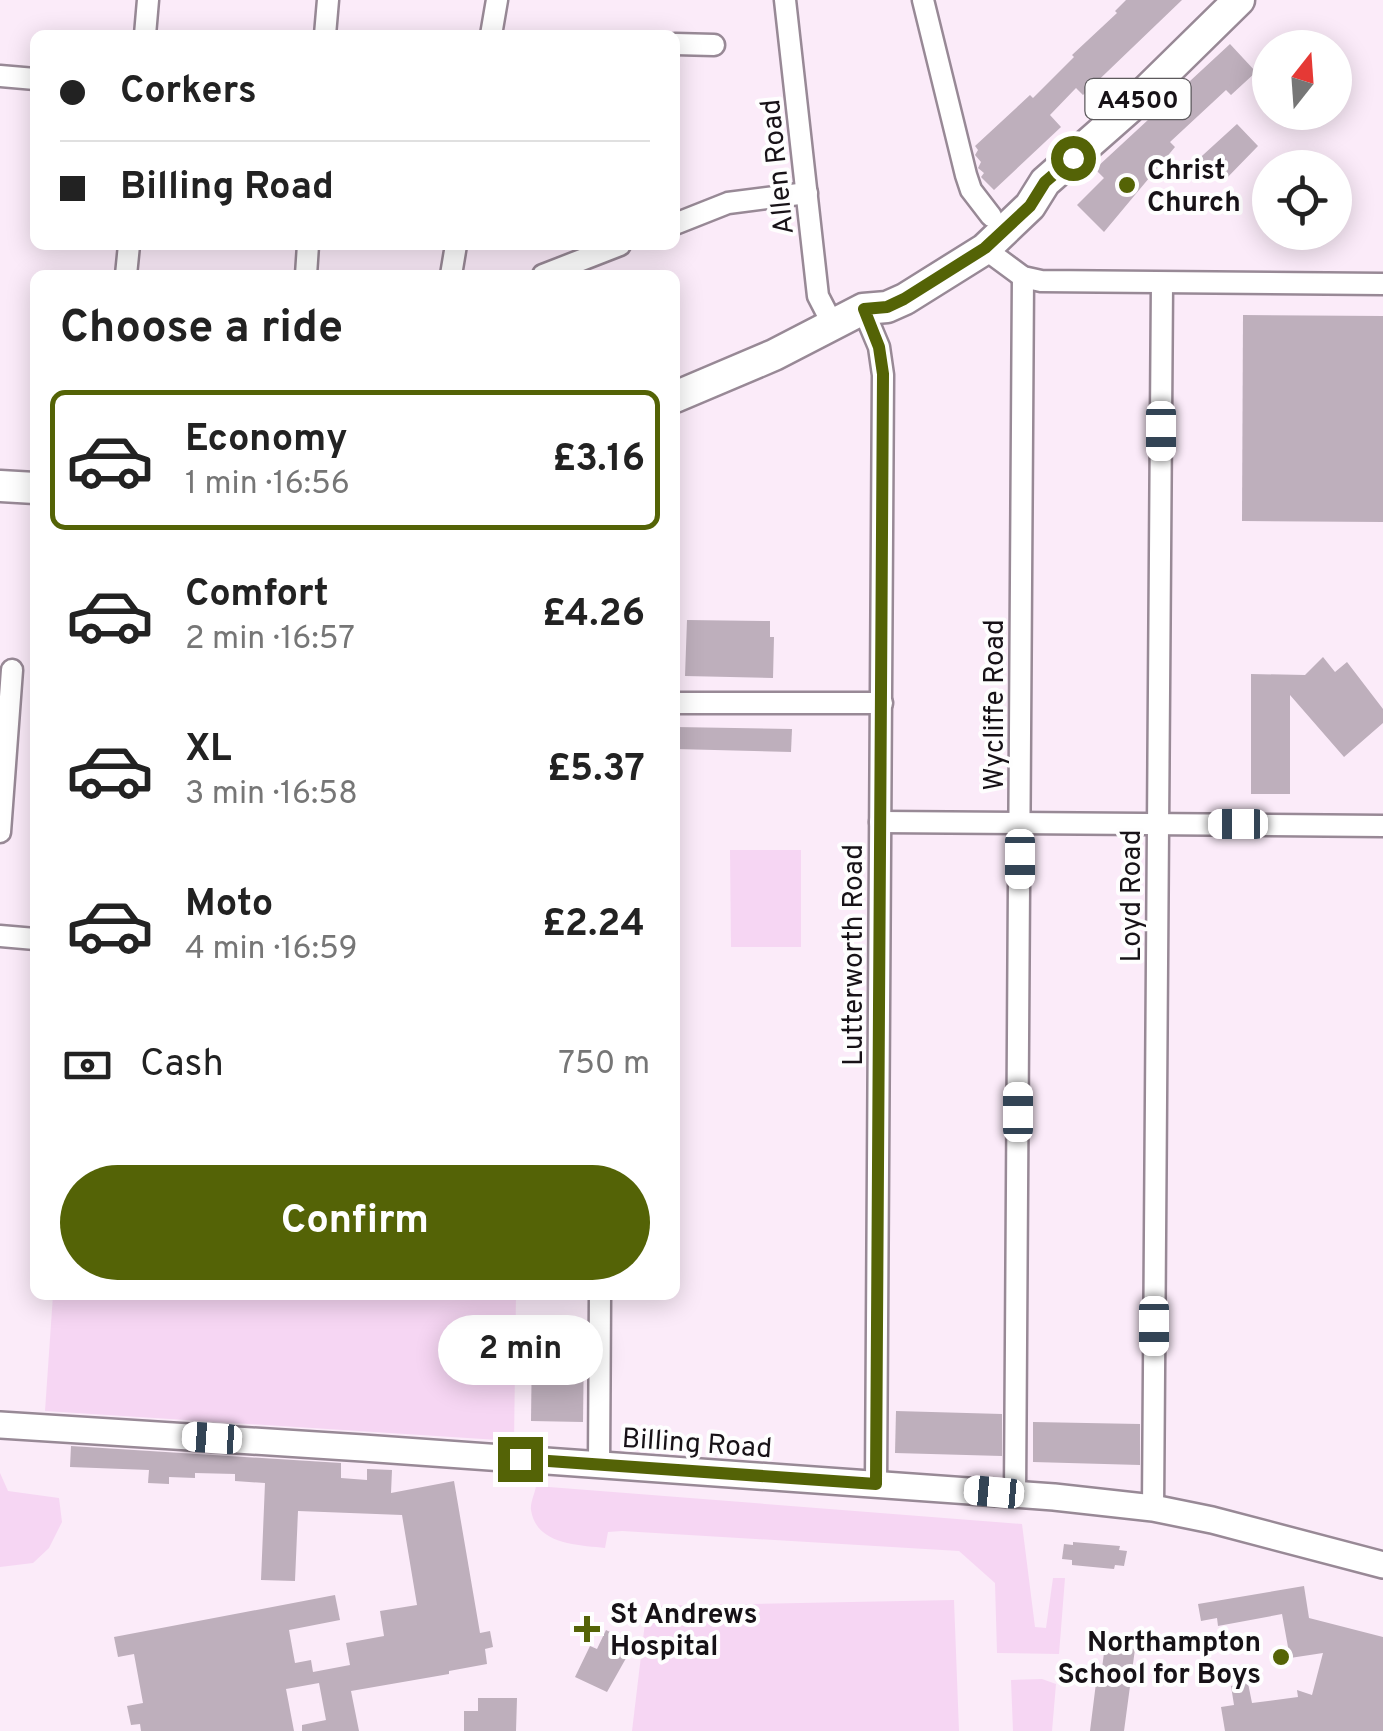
<!DOCTYPE html>
<meta charset="utf-8">
<style>
:root{--surface:#fff;--page:#f2f2f2;--text:#222;--muted:#767676;--line:#e0e0e0;--accent:#546306}
body{margin:0;font-family:Overpass,sans-serif;background:var(--page);color:var(--text);height:100vh;display:flex;flex-direction:column;font-size:38px;white-space:nowrap}
*{box-sizing:border-box;margin:0}
p{font-size:32px;color:var(--muted)}
.icon{flex:none;width:55px;height:55px;fill:none;stroke:currentColor;stroke-width:2;stroke-linecap:round;stroke-linejoin:round}
.map{position:relative;flex:1;overflow:hidden}
.drawer{position:absolute;left:30px;top:270px;width:650px;height:1030px;display:flex;flex-direction:column;background:var(--surface);border-radius:15px;box-shadow:0 5px 25px #0003}
.drawer>*{flex:none}
.top-card{position:absolute;left:30px;top:30px;width:650px;height:220px;border-radius:15px;box-shadow:0 5px 25px #0003;display:grid;align-content:center;height:220px;padding:0 30px;background:var(--surface)}
.needle{width:65px;rotate:17deg}
.fabs{position:absolute;left:1252px;top:30px;display:grid;gap:20px}
.fabs a{display:grid;place-items:center;width:100px;height:100px;border-radius:50%;background:var(--surface);box-shadow:0 5px 25px #0003;font-size:50px}
.end{position:absolute;width:45px;height:45px;margin:-22px;border:12px solid #546306;background:#fff;box-shadow:0 0 0 5px #fff}
.from{border-radius:50%}
.bubble{position:absolute;height:70px;border-radius:35px;background:var(--surface);box-shadow:0 5px 25px #0003;font-size:32px;font-weight:700;line-height:70px;text-align:center}
.car{position:absolute;width:30px;height:60px;margin:-30px -15px;border-radius:12px;box-shadow:0 0 8px 2px #0007;background:linear-gradient(#fff 24%,#345 0 40%,#fff 0 76%,#345 0 86%,#fff 0)}
.top-card b{display:flex;align-items:center;gap:35px;height:95px;font-size:38px}
.top-card b+b{border-top:2px solid var(--line)}
.top-card i{width:25px;height:25px;background:var(--text)}
ul{padding:0;list-style:none}
li{display:flex;align-items:center;gap:30px;height:140px;margin:0 20px 15px;padding:0 10px;border:5px solid transparent;border-radius:15px}
li div{flex:1}
li b{display:block;font-size:38px}
li em{font-style:normal;font-weight:700}
li.selected{border-color:var(--accent)}
li>.icon{width:90px;height:90px;stroke-width:1.5}
h2{padding:0 30px;font-size:45px;line-height:120px}
.pay{display:flex;align-items:center;gap:25px;height:110px;padding:0 30px;font-size:38px}
.pay p{margin-inline-start:auto}
.cta{display:flex;gap:20px;margin-top:auto;padding:20px 30px}
.cta a{flex:1;height:115px;border-radius:60px;background:var(--accent);color:#fff;font-size:40px;font-weight:700;line-height:115px;text-align:center}
.map>svg:first-child{display:block}
.green{fill:#f6d6f3}
.building{fill:#beafbc}
.lines{fill:none;stroke-linecap:round;stroke-linejoin:round}
.minor-casing{stroke:#988996;stroke-width:25}
.tertiary-casing{stroke:#988996;stroke-width:30}
.primary-casing{stroke:#988996;stroke-width:35}
.minor{stroke:#fff;stroke-width:20}
.tertiary{stroke:#fff;stroke-width:25}
.primary{stroke:#fff;stroke-width:30}
.route{stroke:#546306;stroke-width:12}
.poi-dot{fill:#546306;stroke:#fefefe;stroke-width:4}
.labels{text-anchor:middle;stroke-width:8;stroke-linejoin:round;paint-order:stroke}
.shield{fill:#fefefe;stroke:#5c595c;stroke-width:2.5}
.shield-label{font-size:25px;font-weight:bold;fill:#171217}
.street-label{font-size:28px;fill:#171217;stroke:#fefefe}
.poi-label{font-size:28px;font-weight:bold;fill:#171217;stroke:#fefefe;text-anchor:start}
</style>
<div class="map">
<svg width="1383" height="1731" viewBox="0 0 1383 1731">
<rect width="100%" height="100%" fill="#fbebf9"/>
<!-- green -->
<g class="green">
<polygon points="730,850 801,850 801,947 731,947"/>
<polygon points="53,1295 516,1295 514,1441 45,1411"/>
<polygon points="0,1473 8,1491 59,1498 62,1522 49,1548 33,1563 0,1567"/>
<path d="M536,1486L1022,1524L1035,1627L1046,1628L1053,1578H1065L1059,1654L997,1653L995,1583L959,1551L622,1531L608,1532L605,1548C579,1545 536,1545 531,1510C530,1503 535,1493 536,1486Z"/>
<polygon points="954,1600 959,1731 632,1731 647,1606"/>
<polygon points="1042,1679 1056,1684 1052,1731 1013,1731 1011,1680"/>
</g>
<!-- building -->
<g class="building">
<polygon points="1126,0 1182,0 1083,95 1076,88 1050,115 1061,127 994,190 981,177 984,173 978,168 981,162 975,155 978,150 975,146 1030,95 1033,98 1074,57 1072,55 1117,13 1115,11"/>
<polygon points="1230,44 1256,72 1231,95 1226,90 1170,142 1175,147 1104,232 1077,205 1104,178 1095,169"/>
<polygon points="1237,124 1258,146 1223,182 1217,174 1208,183 1192,165"/>
<polygon points="1243,315 1383,316 1383,522 1242,521"/>
<polygon points="687,620 770,621 770,637 774,637 773,678 685,676"/>
<polygon points="1323,657 1335,672 1347,662 1383,709 1383,723 1344,757 1290,695 1290,794 1251,794 1251,674 1305,675"/>
<polygon points="675,727 792,729 791,752 675,749"/>
<polygon points="532,1341 584,1342 583,1422 531,1421"/>
<polygon points="896,1411 1002,1414 1002,1456 895,1453"/>
<polygon points="1033,1422 1140,1424 1140,1465 1033,1462"/>
<polygon points="71,1446 341,1463 341,1478 367,1480 367,1469 392,1470 391,1493 454,1481 480,1633 490,1631 493,1647 485,1649 487,1664 449,1671 449,1674 351,1691 359,1731 302,1731 302,1725 326,1720 319,1683 286,1689 294,1731 141,1731 140,1724 131,1725 127,1706 143,1703 134,1654 118,1657 114,1637 335,1595 340,1620 289,1630 295,1663 311,1660 313,1672 350,1665 346,1643 384,1636 380,1611 417,1605 402,1515 298,1511 295,1581 261,1580 265,1483 235,1481 235,1474 195,1473 195,1478 169,1477 169,1484 148,1483 149,1470 70,1467"/>
<polygon points="1073,1542 1120,1546 1119,1550 1127,1551 1124,1566 1115,1565 1114,1569 1072,1565 1072,1560 1062,1559 1064,1544 1073,1545"/>
<polygon points="1304,1586 1309,1618 1383,1637 1383,1731 1225,1731 1221,1707 1234,1705 1231,1686 1248,1683 1252,1703 1298,1697 1297,1690 1312,1695 1323,1653 1290,1658 1282,1614 1218,1626 1217,1618 1201,1621 1198,1604"/>
<polygon points="606,1630 634,1644 607,1692 575,1677 590,1646 597,1649"/>
<polygon points="1105,1645 1135,1649 1124,1731 1090,1731 1096,1683 1100,1684"/>
<polygon points="478,1698 517,1698 516,1731 464,1731 464,1711 478,1711"/>
</g>
<g class="lines">
<defs>
<g id="minor">
<polyline points="785,0 818,296 833,325"/>
<polyline points="923,0 966,175 971,190 991,216"/>
<polyline points="145,35 148,0"/>
<polyline points="325,35 328,0"/>
<polyline points="491,35 497,0"/>
<polyline points="675,44 714,45"/>
<polyline points="0,76 35,79"/>
<polyline points="675,224 728,203 807,193"/>
<polyline points="985,249 1023,277 1041,281 1383,284"/>
<polyline points="126,275 129,245"/>
<polyline points="306,275 308,245"/>
<polyline points="451,275 456,245"/>
<polyline points="543,275 620,245"/>
<polyline points="863,309 879,347 883,375 876,1484"/>
<polyline points="675,703 882,703"/>
<polyline points="880,822 1383,826"/>
<polyline points="0,832 12,670"/>
<polyline points="0,936 35,939"/>
<polyline points="599,1466 600,1295"/>
<polyline points="1015,1494 1023,277"/>
<polyline points="1153,1508 1162,283"/>
</g>
<polyline id="tertiary" points="0,1425 363,1448 1054,1497 1153,1508 1212,1520 1383,1565"/>
<g id="primary">
<polyline points="675,397 774,355 863,309 887,307 905,299 985,249 1030,206 1045,182 1129,108 1239,0"/>
<polyline points="0,486 35,488"/>
</g>
</defs>
<!-- minor casing -->
<use href="#minor" class="minor-casing"/>
<!-- tertiary casing -->
<use href="#tertiary" class="tertiary-casing"/>
<!-- primary casing -->
<use href="#primary" class="primary-casing"/>
<!-- minor -->
<use href="#minor" class="minor"/>
<!-- tertiary -->
<use href="#tertiary" class="tertiary"/>
<!-- primary -->
<use href="#primary" class="primary"/>
</g>
<g class="lines">
<!-- route -->
<polyline class="route" points="520,1459 876,1484 883,374 879,347 864,309 887,307 904,299 985,248 1030,206 1045,182 1073,158"/>
</g>
<!-- markers -->
<g class="poi-dot">
<circle cx="1127" cy="185" r="10"/>
<path d="M582 1614h10v10h10v10h-10v10h-10v-10h-10v-10h10z"/>
<circle cx="1281" cy="1657" r="10"/>
</g>
<g class="labels">
<!-- shield labels -->
<rect class="shield" x="1085.5" y="79" width="105" height="40" rx="8"/>
<g class="shield-label">
<text x="1138" y="108">A4500</text>
</g>
<!-- street labels -->
<g class="street-label">
<text transform="translate(776 167) rotate(-96)" y="10">Allen Road</text>
<text transform="translate(993 705) rotate(-90)" y="10">Wycliffe Road</text>
<text transform="translate(1130 896) rotate(-90)" y="10">Loyd Road</text>
<text transform="translate(852 955) rotate(-90)" y="10">Lutterworth Road</text>
<text transform="translate(697 1442) rotate(4)" y="10">Billing Road</text>
</g>
<!-- poi labels -->
<g class="poi-label">
<text x="1147" y="179">Christ<tspan x="1147" dy="32">Church</tspan></text>
<text x="610" y="1623">St Andrews<tspan x="610" dy="32">Hospital</tspan></text>
<text x="1261" y="1651" text-anchor="end">Northampton<tspan x="1261" dy="32">School for Boys</tspan></text>
</g>
</g>
</svg>
<div class="fabs">
<a><svg class="needle" viewBox="-14 -14 28 28"><path d="M0-13l5 13h-10z" fill="#e53935"/><path d="M0 13l5-13h-10z" fill="#767676"/></svg></a>
<a><svg class="icon" aria-label="locate" viewBox="0 0 24 24"><circle cx="12" cy="12" r="6"/><path d="M12 2v4M12 18v4M2 12h4M18 12h4"/></svg></a>
</div>
<i class="end from" style="left:1073px;top:158px"></i>
<i class="end" style="left:520px;top:1459px"></i>
<div class="bubble" style="left:438px;top:1315px;width:165px">2 min</div>
<i class="car" style="left:1161px;top:431px;rotate:180deg"></i>
<i class="car" style="left:1238px;top:824px;rotate:270deg"></i>
<i class="car" style="left:1020px;top:859px;rotate:180deg"></i>
<i class="car" style="left:1018px;top:1112px;rotate:0deg"></i>
<i class="car" style="left:1154px;top:1326px;rotate:180deg"></i>
<i class="car" style="left:212px;top:1438px;rotate:274deg"></i>
<i class="car" style="left:994px;top:1492px;rotate:275deg"></i>
<div class="top-card">
<b><i class="from"></i>Corkers</b>
<b><i></i>Billing Road</b>
</div>
<section class="drawer">
<h2>Choose a ride</h2>
<ul>
<li class="selected"><svg class="icon" aria-label="car" viewBox="0 0 24 24"><path d="M5 17H2v-5l4-1 3-4h7l3 4 3 1v5h-3M9 17h6M6 11h13"/><circle cx="7" cy="17" r="2"/><circle cx="17" cy="17" r="2"/></svg><div><b>Economy</b><p>1 min · 16:56</p></div><em>£3.16</em></li>
<li><svg class="icon" aria-label="car" viewBox="0 0 24 24"><path d="M5 17H2v-5l4-1 3-4h7l3 4 3 1v5h-3M9 17h6M6 11h13"/><circle cx="7" cy="17" r="2"/><circle cx="17" cy="17" r="2"/></svg><div><b>Comfort</b><p>2 min · 16:57</p></div><em>£4.26</em></li>
<li><svg class="icon" aria-label="car" viewBox="0 0 24 24"><path d="M5 17H2v-5l4-1 3-4h7l3 4 3 1v5h-3M9 17h6M6 11h13"/><circle cx="7" cy="17" r="2"/><circle cx="17" cy="17" r="2"/></svg><div><b>XL</b><p>3 min · 16:58</p></div><em>£5.37</em></li>
<li><svg class="icon" aria-label="car" viewBox="0 0 24 24"><path d="M5 17H2v-5l4-1 3-4h7l3 4 3 1v5h-3M9 17h6M6 11h13"/><circle cx="7" cy="17" r="2"/><circle cx="17" cy="17" r="2"/></svg><div><b>Moto</b><p>4 min · 16:59</p></div><em>£2.24</em></li>
</ul>
<div class="pay"><svg class="icon" aria-label="cash" viewBox="0 0 24 24"><path d="M3 7h18v10H3z"/><circle cx="12" cy="12" r="2"/></svg>Cash<p>750 m</p></div>
<div class="cta"><a>Confirm</a></div>
</section>
</div>
